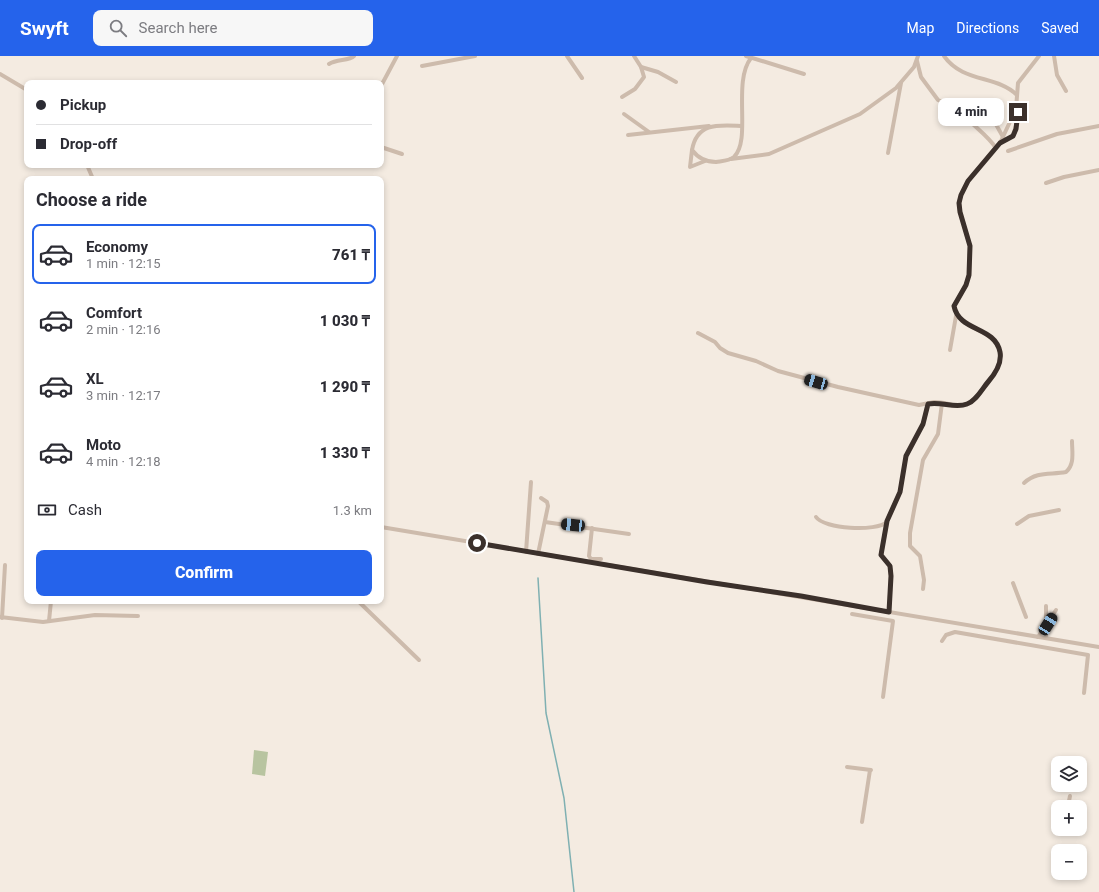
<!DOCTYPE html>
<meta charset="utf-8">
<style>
:root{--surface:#fff;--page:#f7f7f7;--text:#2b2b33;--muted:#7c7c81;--line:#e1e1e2;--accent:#2563eb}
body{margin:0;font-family:Roboto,sans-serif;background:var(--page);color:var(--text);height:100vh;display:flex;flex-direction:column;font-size:15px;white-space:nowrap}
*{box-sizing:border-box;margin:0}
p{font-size:13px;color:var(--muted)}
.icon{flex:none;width:22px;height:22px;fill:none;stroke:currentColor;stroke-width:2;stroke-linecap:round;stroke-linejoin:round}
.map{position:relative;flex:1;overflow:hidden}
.panel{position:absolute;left:24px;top:120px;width:360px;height:428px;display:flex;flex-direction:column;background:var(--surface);border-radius:8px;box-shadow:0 2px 6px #0003}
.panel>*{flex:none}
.banner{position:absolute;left:24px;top:24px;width:360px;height:88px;border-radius:8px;box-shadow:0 2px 6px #0003;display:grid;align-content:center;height:88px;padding:0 12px;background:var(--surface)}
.tools{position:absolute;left:1051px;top:700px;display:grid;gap:8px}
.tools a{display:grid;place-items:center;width:36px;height:36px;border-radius:8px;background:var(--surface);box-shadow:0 2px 6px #0003;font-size:20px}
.end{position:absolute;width:18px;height:18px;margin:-9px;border:5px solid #3b302b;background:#fff;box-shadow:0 0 0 2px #fff}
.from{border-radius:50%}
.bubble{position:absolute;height:28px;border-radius:8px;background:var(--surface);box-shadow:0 2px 6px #0003;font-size:13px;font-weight:800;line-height:28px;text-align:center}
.car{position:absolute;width:12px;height:24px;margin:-12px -6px;border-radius:5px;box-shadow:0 0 3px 1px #0007;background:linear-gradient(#222 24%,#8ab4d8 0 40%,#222 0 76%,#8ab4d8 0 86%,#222 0)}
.banner b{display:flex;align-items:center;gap:14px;height:38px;font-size:15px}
.banner b+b{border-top:1px solid var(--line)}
.banner i{width:10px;height:10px;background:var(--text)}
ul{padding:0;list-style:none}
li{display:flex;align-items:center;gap:12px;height:60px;margin:0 8px 6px;padding:0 4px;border:2px solid transparent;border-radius:8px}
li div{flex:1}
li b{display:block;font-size:15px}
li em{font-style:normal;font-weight:800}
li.active{border-color:var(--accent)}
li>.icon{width:36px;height:36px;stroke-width:1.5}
h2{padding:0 12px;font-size:18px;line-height:48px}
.pay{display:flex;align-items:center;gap:10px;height:44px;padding:0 12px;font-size:15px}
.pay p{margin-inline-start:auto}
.button{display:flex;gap:8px;margin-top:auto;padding:8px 12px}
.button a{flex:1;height:46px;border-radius:8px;background:var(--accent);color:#fff;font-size:16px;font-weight:800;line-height:46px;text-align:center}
header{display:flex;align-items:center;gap:24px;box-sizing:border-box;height:56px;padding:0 20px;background:var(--accent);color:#fff}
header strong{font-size:19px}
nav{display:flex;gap:22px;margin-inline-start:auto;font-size:14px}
.search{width:280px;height:36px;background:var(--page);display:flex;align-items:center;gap:10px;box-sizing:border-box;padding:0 14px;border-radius:8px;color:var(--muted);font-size:15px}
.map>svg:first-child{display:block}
.green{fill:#b8c4a0}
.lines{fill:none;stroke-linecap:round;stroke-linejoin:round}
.stream{stroke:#7fb0b2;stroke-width:1.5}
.street{stroke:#cdbbac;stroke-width:4}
.route{stroke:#3b302b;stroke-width:5}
</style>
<header>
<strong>Swyft</strong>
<div class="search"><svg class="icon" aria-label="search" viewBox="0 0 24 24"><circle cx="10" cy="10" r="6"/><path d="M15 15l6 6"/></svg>Search here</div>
<nav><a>Map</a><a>Directions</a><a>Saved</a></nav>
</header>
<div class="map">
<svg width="1099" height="836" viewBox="0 0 1099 836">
<rect width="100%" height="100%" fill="#f4ebe1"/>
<!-- green -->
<polygon class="green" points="254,694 268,696 265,720 252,718"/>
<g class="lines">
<!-- stream -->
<polyline class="stream" points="538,522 546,657 564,742 574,836"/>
<!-- street -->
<g class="street">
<polyline points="567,0 582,22"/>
<polyline points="634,0 641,11 658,16 676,26"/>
<polyline points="746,0 804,18"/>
<path d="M944,0C963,27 997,19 1017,39"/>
<polyline points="1054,0 1057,19 1066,35"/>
<polyline points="917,5 921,21 938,44 962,55 993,63 1003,81"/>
<path d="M329,8C337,3 349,5 354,0"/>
<polyline points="422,10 475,0"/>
<polyline points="0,18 27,34"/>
<polyline points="381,30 397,0"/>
<polyline points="622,41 635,33 644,21 641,11"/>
<path d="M962,56C972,70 986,77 996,92"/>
<polyline points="624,58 649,76"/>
<path d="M741,70C719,69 697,66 692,94C698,102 706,106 716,106C722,105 729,105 734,101C752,84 732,26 751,2"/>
<polyline points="628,79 709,70"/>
<polyline points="1000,87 1013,80 1017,66 1017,51"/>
<polyline points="381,91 402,98"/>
<polyline points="692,94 690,111 705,105"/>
<polyline points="1008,95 1057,78 1099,70"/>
<polyline points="888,97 901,27"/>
<polyline points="731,103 769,98 860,58 896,32 914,11 918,0"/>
<polyline points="87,109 93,123"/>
<polyline points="1046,127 1064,121 1099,114"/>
<path d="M698,277L715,286L720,292L728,297L756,305L778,315L838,331L919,349C924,348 929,347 934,346C945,345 956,353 967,348C976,345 984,331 990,324C996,316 1002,306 1000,296C995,271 959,276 954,250L966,229L969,219L970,190L960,156L959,147L961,139L968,125L1001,85L1016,53L1018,27L1039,0"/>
<polyline points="950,294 956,260"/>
<path d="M1024,427C1037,415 1050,419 1066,416C1075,408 1072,396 1072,385"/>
<path d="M816,461C824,473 876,476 887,466"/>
<polyline points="545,466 629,478"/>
<polyline points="1017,468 1029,460 1059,454"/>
<polyline points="381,471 1099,591"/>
<polyline points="592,472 589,500 591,503 601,503"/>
<polyline points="526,496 531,426"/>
<polyline points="538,498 548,450 547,446 541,442"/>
<polyline points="1013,527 1026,561"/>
<polyline points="923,533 924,524 920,500 910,490 910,477 923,404 938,378 942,347"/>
<polyline points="358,545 419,604"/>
<polyline points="889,556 891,520 890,510 881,499 887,465 900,436 906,400 923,368 928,348"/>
<polyline points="852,558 893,565 883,641"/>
<polyline points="0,561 43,566 95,559 138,560"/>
<polyline points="2,562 5,509"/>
<polyline points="49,565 51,545"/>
<polyline points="1038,581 1056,554"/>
<polyline points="1046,582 1046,550"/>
<polyline points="942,585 946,579 955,576 1088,599 1084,637"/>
<polyline points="847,711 871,714"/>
<polyline points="1068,750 1070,740"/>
<polyline points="862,766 870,714"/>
</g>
</g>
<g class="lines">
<!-- route -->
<path class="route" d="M477,487L707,526L801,540L889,556L891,520L890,510L881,499L887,465L900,436L906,400L923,368L928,348C941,345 955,353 967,348C976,345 982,333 988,326C995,318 1002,307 1000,296C995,270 959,276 954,250L966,229L969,219L970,190L960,156L959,147L961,139L968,125L1000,87L1013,80L1016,73L1018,56"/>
</g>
</svg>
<div class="tools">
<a><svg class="icon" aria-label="layers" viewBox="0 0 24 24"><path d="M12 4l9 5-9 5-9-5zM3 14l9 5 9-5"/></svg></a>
<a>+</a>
<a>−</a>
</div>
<i class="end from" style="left:477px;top:487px"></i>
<i class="end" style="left:1018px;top:56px"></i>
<div class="bubble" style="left:938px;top:42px;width:66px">4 min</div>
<i class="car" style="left:816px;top:326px;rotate:286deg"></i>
<i class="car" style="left:573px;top:469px;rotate:276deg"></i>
<i class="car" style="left:1048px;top:568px;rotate:32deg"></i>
<div class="banner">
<b><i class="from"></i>Pickup</b>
<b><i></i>Drop-off</b>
</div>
<section class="panel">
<h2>Choose a ride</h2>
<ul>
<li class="active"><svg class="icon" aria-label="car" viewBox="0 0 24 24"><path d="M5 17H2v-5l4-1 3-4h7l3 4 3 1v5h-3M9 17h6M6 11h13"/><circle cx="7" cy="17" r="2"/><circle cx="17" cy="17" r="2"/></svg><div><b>Economy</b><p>1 min · 12:15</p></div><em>761 ₸</em></li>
<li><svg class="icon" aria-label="car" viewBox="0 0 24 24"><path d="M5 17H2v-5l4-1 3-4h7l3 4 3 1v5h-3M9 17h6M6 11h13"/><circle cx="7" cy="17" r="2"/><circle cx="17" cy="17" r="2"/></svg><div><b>Comfort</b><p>2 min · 12:16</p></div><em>1 030 ₸</em></li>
<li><svg class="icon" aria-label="car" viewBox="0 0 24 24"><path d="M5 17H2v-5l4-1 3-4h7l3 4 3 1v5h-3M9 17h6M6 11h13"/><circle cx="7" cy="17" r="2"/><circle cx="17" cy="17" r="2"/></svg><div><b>XL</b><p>3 min · 12:17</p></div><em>1 290 ₸</em></li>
<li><svg class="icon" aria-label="car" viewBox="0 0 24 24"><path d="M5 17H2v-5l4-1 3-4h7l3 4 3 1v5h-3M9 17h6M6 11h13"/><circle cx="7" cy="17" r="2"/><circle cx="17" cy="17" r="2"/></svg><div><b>Moto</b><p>4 min · 12:18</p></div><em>1 330 ₸</em></li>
</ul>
<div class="pay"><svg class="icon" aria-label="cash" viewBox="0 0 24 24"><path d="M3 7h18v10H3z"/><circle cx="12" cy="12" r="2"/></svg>Cash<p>1.3 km</p></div>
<div class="button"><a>Confirm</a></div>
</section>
</div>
